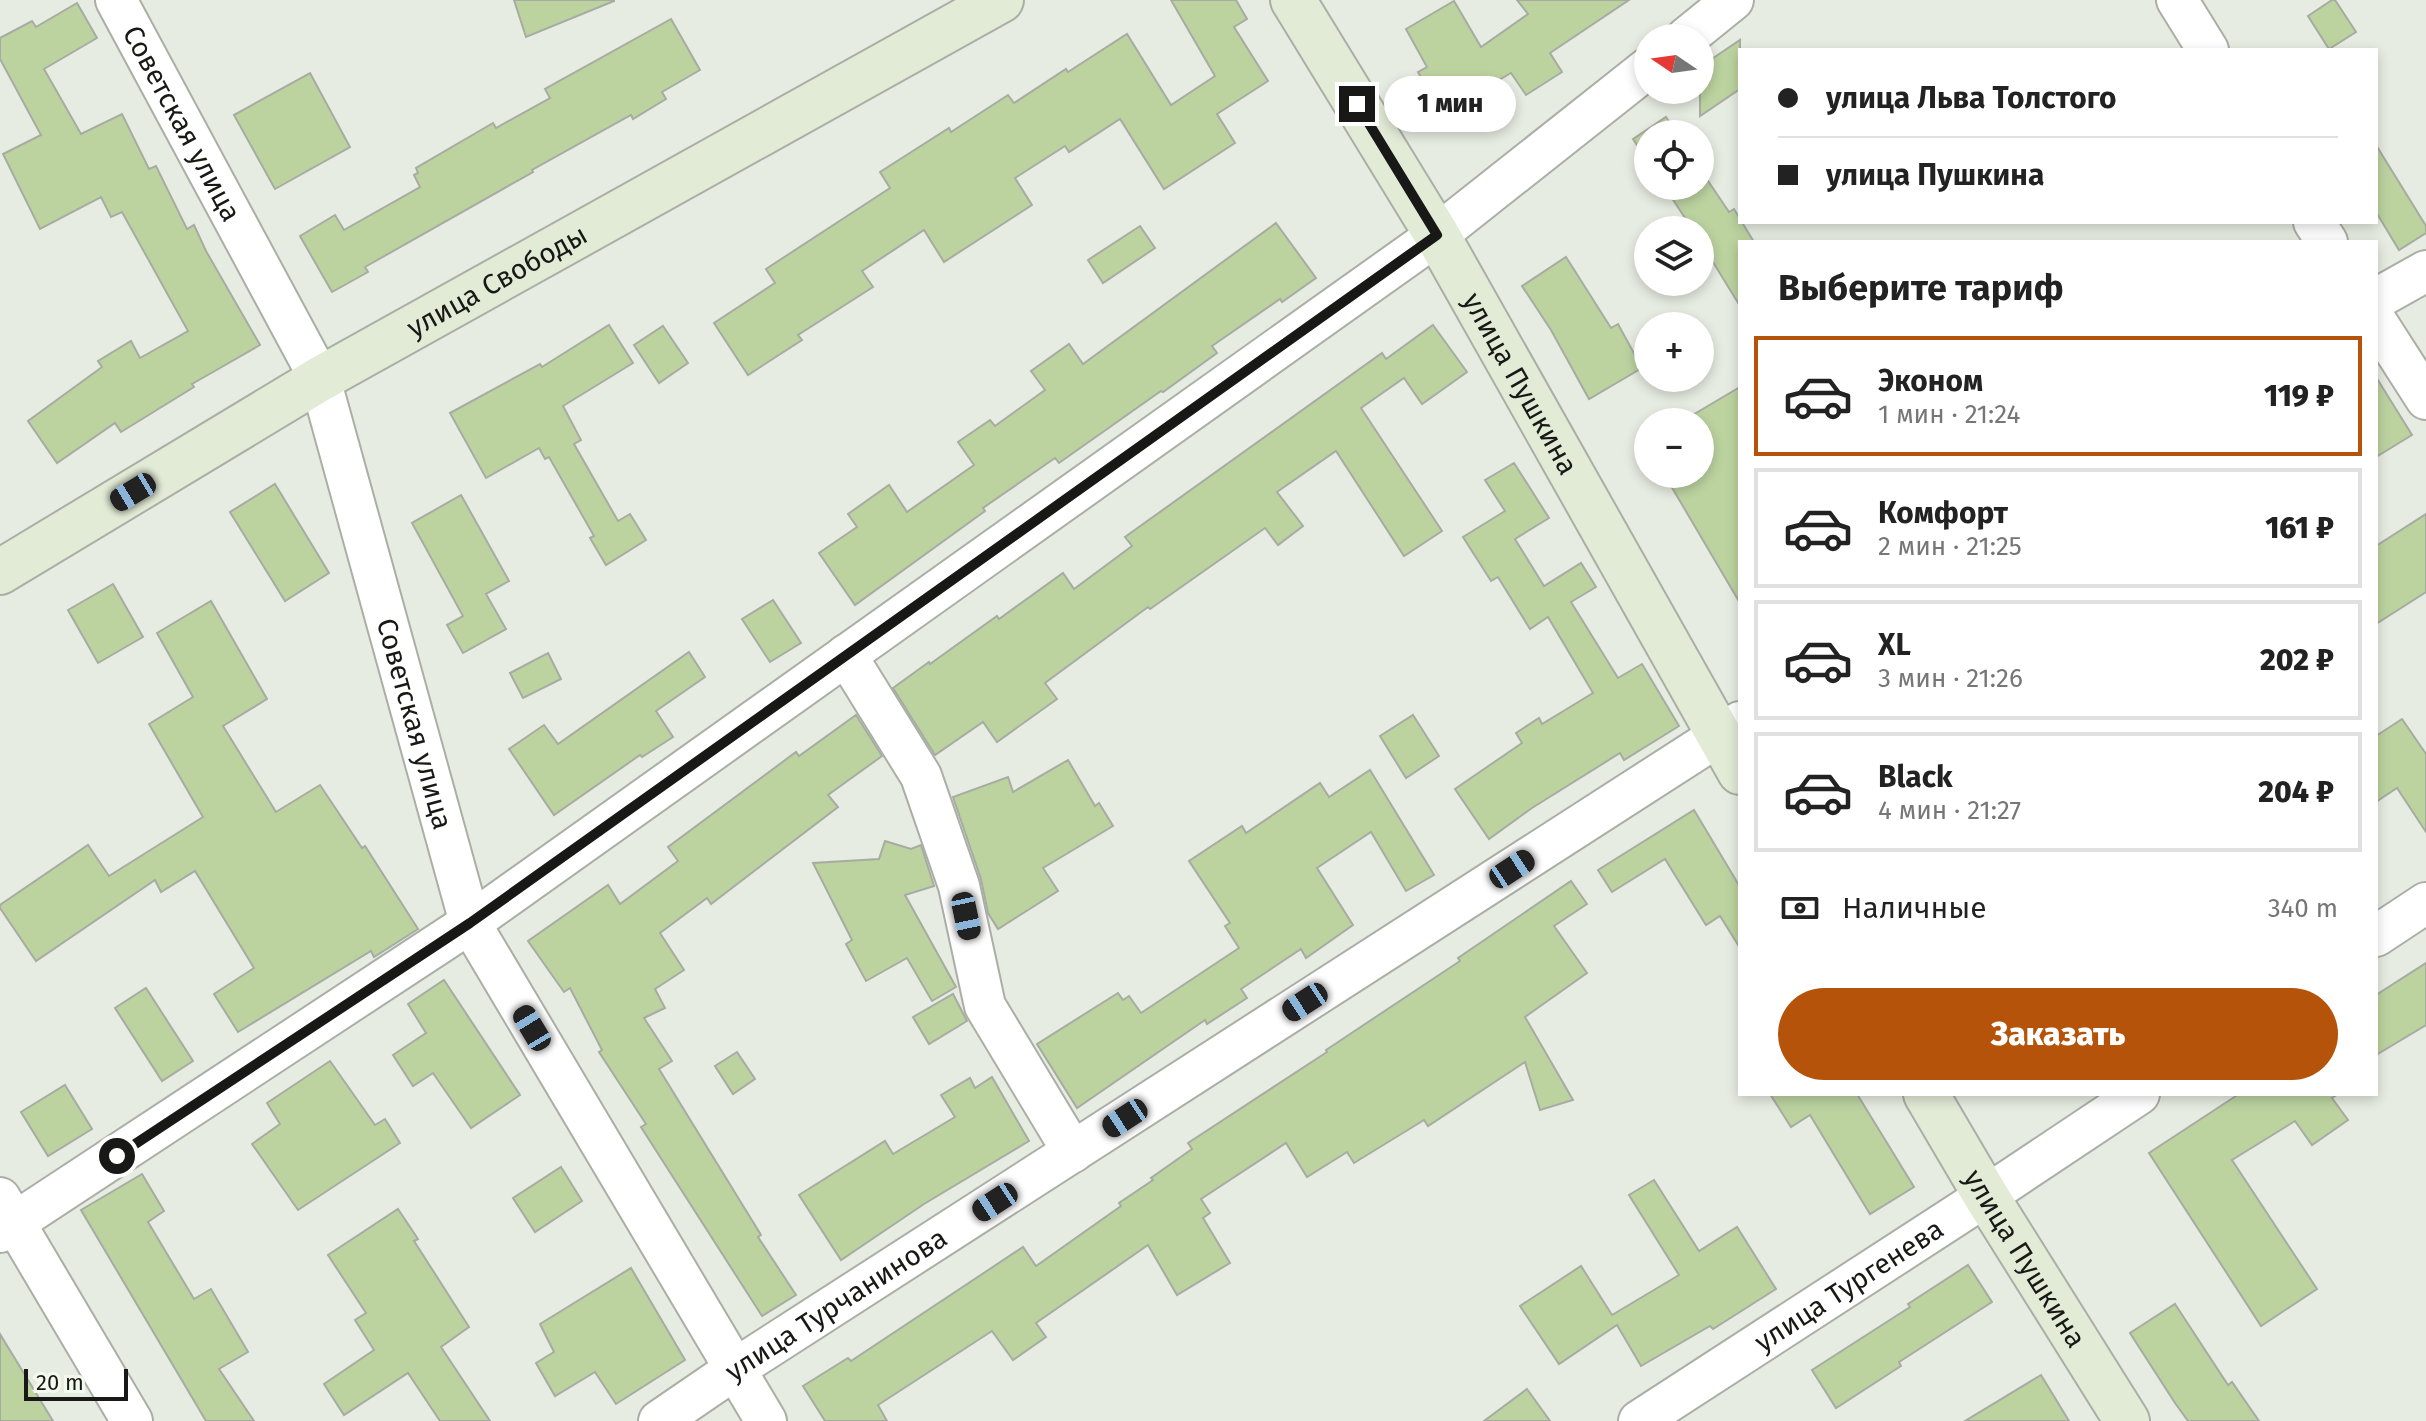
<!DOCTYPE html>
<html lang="ru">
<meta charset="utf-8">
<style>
:root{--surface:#fff;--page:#f6f6f6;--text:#222;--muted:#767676;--line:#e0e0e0;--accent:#b45309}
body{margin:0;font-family:"Fira Sans",sans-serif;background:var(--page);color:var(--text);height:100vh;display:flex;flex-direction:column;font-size:30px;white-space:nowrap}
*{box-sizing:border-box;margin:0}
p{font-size:26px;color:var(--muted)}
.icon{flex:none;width:44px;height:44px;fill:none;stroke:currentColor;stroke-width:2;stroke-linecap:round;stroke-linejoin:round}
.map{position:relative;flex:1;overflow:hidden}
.side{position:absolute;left:1738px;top:240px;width:640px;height:856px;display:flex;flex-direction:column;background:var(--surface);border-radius:0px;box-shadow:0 4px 12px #0003}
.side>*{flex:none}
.guide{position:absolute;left:1738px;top:48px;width:640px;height:176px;border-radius:0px;box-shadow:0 4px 12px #0003;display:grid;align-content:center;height:176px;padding:0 40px;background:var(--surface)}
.needle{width:52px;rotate:283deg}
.controls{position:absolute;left:1634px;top:24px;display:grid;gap:16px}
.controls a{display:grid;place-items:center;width:80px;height:80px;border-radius:50%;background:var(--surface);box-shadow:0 4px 12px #0003;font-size:40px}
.scale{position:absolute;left:24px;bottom:20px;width:104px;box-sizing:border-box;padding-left:8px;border:4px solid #181916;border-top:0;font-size:22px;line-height:28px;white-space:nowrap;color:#181916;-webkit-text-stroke:6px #f4f9ef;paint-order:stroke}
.end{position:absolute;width:36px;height:36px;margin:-18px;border:10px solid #181916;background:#fff;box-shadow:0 0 0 4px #fff}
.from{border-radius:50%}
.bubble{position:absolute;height:56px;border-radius:28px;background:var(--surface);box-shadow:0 4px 12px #0003;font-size:26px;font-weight:800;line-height:56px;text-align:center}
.car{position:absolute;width:24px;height:48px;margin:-24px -12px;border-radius:10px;box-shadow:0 0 6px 2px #0007;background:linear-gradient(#222 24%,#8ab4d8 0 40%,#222 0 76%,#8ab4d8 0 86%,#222 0)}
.guide b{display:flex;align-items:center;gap:28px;height:76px;font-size:30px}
.guide b+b{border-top:2px solid var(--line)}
.guide i{width:20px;height:20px;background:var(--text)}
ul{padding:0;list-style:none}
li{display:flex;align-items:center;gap:24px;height:120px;margin:0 16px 12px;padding:0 24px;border:4px solid var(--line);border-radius:0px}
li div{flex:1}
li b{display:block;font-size:30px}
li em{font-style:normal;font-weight:800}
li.active{border-color:var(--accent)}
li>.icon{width:72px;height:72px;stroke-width:1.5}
h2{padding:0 40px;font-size:36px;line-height:96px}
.pay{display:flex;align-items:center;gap:20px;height:88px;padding:0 40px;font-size:30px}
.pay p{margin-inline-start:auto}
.button{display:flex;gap:16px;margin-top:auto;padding:16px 40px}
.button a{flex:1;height:92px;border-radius:48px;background:var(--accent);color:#fff;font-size:32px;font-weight:800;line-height:92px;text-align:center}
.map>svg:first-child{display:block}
.building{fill:#bcd3a0;stroke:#a7aca3;stroke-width:2}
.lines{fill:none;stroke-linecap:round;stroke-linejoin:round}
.street-casing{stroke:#aaafa6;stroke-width:44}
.secondary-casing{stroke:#aaafa6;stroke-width:48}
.street{stroke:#fff;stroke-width:40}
.secondary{stroke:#e2ebd6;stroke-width:44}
.route{stroke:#181916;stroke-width:10}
.labels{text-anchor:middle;stroke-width:6;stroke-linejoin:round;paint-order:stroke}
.street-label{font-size:28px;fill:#181916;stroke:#f4f9ef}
</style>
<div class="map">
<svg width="2426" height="1421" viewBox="0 0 2426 1421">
<rect width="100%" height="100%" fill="#e7ece2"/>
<!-- building -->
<g class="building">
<polygon points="514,0 614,0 614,1 526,37"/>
<polygon points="1171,0 1236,0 1247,19 1234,27 1268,81 1217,114 1235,143 1164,189 1120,119 1069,152 1065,146 1015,178 1032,205 944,262 924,230 862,271 873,287 798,335 802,340 748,375 714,323 775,283 766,269 890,188 880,172 949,128 951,132 1008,95 1014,103 1066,69 1068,72 1127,34 1171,105 1215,76"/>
<polygon points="1517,0 1629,0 1550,53 1562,72 1526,95 1511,73 1443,113 1418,72 1427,67 1406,29 1454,1 1481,47 1528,14"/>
<polygon points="2332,0 2335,0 2356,32 2329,49 2308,16"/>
<polygon points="77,3 97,38 44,69 81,134 122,114 149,169 156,166 187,229 194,225 206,251 260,345 192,384 194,387 121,432 115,423 57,463 28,421 102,367 98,361 131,341 140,358 188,331 122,212 111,217 101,197 40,229 3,154 41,135 0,59 0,38 32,21 36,27"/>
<polygon points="671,19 700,70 662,92 666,99 633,119 631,115 532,170 533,172 365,267 368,272 332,292 300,236 335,215 344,230 420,187 414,175 418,173 416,168 493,123 496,128 550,98 545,89"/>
<polygon points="1740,40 1740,89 1700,116 1700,67"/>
<polygon points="310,73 350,147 275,189 234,115"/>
<polygon points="1666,117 1677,134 1648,134 1648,162 1633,139"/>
<polygon points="2376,145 2426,226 2426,233 2399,250 2376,212"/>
<polygon points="1700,169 1729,212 1734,209 1754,242 1740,242 1740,306 1700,241 1700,230 1693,230 1664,186 1700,186"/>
<polygon points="1276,223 1316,278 1282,302 1280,299 1212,346 1217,353 1163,392 1161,391 1059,463 1055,458 983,508 985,511 855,605 819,553 857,527 848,514 889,485 907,512 974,465 958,442 990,420 995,426 1045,390 1031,371 1069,344 1083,364"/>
<polygon points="1140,226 1155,248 1103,283 1088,260"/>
<polygon points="1566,257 1611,328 1618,324 1642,368 1589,399 1551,330 1522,286"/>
<polygon points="609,325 633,363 563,406 581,440 574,444 618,521 630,514 646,540 606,565 590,538 594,536 549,457 545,459 539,448 486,478 450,413 540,364 542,367"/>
<polygon points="1433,325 1467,372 1422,404 1404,378 1361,408 1442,531 1404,556 1336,451 1277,492 1303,526 1278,545 1265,528 1150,609 1148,607 1045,683 1057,699 997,742 983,722 935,755 893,688 929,662 930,664 997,616 999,619 1063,573 1074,589 1132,546 1125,537 1382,353 1386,359"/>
<polygon points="663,326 688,363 659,383 634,345"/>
<polygon points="2376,377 2412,435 2376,457"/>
<polygon points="1740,387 1740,603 1664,474 1700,474 1700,422 1681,422"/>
<polygon points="1514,463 1549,518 1515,539 1544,586 1581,563 1596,587 1571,602 1618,678 1642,664 1679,726 1624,760 1620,753 1532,808 1489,839 1455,789 1522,743 1516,733 1539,718 1542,724 1593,693 1548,617 1530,629 1498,577 1491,581 1463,537 1505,511 1485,480"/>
<polygon points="275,484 329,573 285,601 230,512"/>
<polygon points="461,495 509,581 486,594 506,629 463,653 447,625 463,616 412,523"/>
<polygon points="2426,514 2426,592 2376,624 2376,546"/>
<polygon points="113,584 143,637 98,663 68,610"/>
<polygon points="773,600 801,643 770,662 742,619"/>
<polygon points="211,601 267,699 223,726 276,812 320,785 362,848 365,846 418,929 374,957 371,951 238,1032 214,994 254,968 195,871 161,892 155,880 36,961 0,908 0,905 88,845 109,876 203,817 149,724 193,697 157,633"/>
<polygon points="689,652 705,677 656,711 673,737 642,757 640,755 554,815 509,749 544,725 558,744"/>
<polygon points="548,653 561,679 523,698 510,673"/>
<polygon points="856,715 882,756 828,795 838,807 711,904 707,898 660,933 684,970 655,989 665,1008 644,1018 672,1061 659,1069 761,1235 758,1237 796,1295 762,1316 641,1127 646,1124 599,1052 602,1050 570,988 564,992 528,941 608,885 620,904 678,861 668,847 796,752 799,756"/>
<polygon points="1413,715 1439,756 1406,778 1380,736"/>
<polygon points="2402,719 2426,754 2426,832 2397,788 2376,802 2376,736"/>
<polygon points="1068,760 1095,806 1099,803 1113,826 1043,868 1058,891 998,929 988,913 981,879 953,797 1008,777 1013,792"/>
<polygon points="1370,770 1434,875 1406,891 1371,832 1317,868 1353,925 1306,958 1301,949 1241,989 1247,998 1207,1024 1205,1020 1077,1108 1037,1044 1118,993 1123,1000 1129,996 1141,1013 1239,948 1225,926 1230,923 1189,861 1242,826 1246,833 1320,783 1329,797"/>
<polygon points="1694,810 1740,887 1740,948 1720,916 1706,925 1665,859 1612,892 1598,870"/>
<polygon points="885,841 911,849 921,845 934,886 905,895 956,987 932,1001 907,958 866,981 846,944 852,940 813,863 879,859"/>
<polygon points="1571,881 1587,904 1554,926 1587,973 1525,1017 1573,1100 1540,1110 1525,1062 1428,1126 1424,1120 1354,1163 1347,1152 1307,1177 1286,1143 1201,1199 1210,1213 1203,1218 1230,1263 1177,1295 1148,1245 1036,1323 1046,1337 1013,1360 992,1331 878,1405 887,1421 825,1421 803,1386 848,1358 851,1361 1023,1247 1036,1266 1121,1206 1119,1203 1153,1180 1151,1178 1192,1149 1188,1143 1327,1052 1326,1050 1460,961 1458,958"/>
<polygon points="2426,963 2426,1025 2376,1055 2376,995"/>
<polygon points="444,980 520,1095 471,1128 433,1073 413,1086 393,1055 426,1033 408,1004"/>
<polygon points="146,988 193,1061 162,1081 115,1008"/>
<polygon points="953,994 967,1021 929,1044 913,1017"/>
<polygon points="737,1052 755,1079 733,1094 715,1066"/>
<polygon points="330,1061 375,1125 385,1119 400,1143 298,1210 252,1144 280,1124 267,1103"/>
<polygon points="992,1077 1029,1141 924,1204 841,1260 799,1195 885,1141 893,1154 955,1117 941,1095 970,1078 975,1088"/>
<polygon points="65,1085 92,1129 48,1156 21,1112"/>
<polygon points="1770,1094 1857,1094 1914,1187 1870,1214 1810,1115 1791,1127"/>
<polygon points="2239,1094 2338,1094 2332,1098 2348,1120 2312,1145 2295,1121 2232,1160 2317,1289 2261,1326 2149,1153"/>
<polygon points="561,1167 582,1201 535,1232 513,1198"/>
<polygon points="142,1174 164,1211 148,1222 194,1299 211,1289 248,1352 219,1369 254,1421 206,1421 81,1210"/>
<polygon points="1654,1180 1699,1251 1737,1227 1776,1289 1713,1329 1710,1326 1641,1366 1617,1325 1559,1364 1520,1306 1581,1266 1612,1315 1679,1275 1629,1195"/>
<polygon points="398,1209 418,1239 414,1241 469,1327 441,1347 490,1421 440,1421 408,1373 344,1415 324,1384 374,1350 355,1320 366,1313 328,1255"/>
<polygon points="1968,1265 1992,1302 1899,1362 1901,1366 1836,1408 1812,1370 1910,1307 1908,1304"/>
<polygon points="631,1268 685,1360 616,1404 595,1372 555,1396 536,1363 554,1352 540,1324"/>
<polygon points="2175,1304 2228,1385 2232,1382 2259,1421 2188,1421 2175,1403 2130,1333"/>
<polygon points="0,1334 53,1421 0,1421"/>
<polygon points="2041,1375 2069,1421 1965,1421"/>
<polygon points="1527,1389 1550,1421 1484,1421"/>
</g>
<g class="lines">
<defs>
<g id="street">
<path id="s1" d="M116,0L320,379L470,923L766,1421"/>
<polyline points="2177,0 2208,50"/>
<polyline points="1686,38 1733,0"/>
<polyline points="2314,222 2327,242"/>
<polyline points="2376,299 2426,271"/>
<polyline points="2376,321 2426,399"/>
<polyline points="846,655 921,776 959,886 985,1006 1073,1152"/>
<polyline points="2376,936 2426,903"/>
<polyline points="0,1198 132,1421"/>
<polyline points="0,1232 470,923 1437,235 1648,68"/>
<path id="s2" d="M659,1421L735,1369L1740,722"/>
<path id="s3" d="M1639,1421L1986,1196L2139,1094"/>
</g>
<g id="secondary">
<path id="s4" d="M1293,0L1437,235L1740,772"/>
<path id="s5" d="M0,572L320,379L1001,0"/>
<path id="s6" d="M1926,1094L1986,1196L2127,1421"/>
</g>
</defs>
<!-- street casing -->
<use href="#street" class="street-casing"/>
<!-- secondary casing -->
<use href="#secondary" class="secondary-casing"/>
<!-- street -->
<use href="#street" class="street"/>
<!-- secondary -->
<use href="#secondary" class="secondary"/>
</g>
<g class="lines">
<!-- route -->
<polyline class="route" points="117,1156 470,923 1437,235 1357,104"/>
</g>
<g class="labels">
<!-- street labels -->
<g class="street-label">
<text dy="10" stroke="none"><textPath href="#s1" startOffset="140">Советская улица</textPath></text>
<text dy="10" stroke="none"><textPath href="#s5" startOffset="576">улица Свободы</textPath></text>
<text dy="10" stroke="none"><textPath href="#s4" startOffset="446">улица Пушкина</textPath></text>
<text dy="10" stroke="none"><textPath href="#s1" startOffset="788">Советская улица</textPath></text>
<text dy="10" stroke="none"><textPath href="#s6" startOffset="192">улица Пушкина</textPath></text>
<text dy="10" stroke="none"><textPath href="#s3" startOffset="250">улица Тургенева</textPath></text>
<text dy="10" stroke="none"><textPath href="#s2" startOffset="212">улица Турчанинова</textPath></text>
</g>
</g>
</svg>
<div class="controls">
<a><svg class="needle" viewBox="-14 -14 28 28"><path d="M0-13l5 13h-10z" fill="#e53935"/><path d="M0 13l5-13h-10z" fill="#767676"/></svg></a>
<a><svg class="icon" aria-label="locate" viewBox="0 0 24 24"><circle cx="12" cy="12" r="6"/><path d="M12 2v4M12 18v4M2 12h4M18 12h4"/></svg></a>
<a><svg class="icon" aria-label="layers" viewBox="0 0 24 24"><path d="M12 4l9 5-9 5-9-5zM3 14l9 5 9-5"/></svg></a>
<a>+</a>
<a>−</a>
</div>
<div class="scale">20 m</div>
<i class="end from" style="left:117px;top:1156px"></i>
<i class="end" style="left:1357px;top:104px"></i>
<div class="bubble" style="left:1384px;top:76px;width:132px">1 мин</div>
<i class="car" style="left:133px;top:492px;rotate:239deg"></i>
<i class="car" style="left:1512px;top:869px;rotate:57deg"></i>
<i class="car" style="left:966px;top:916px;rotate:168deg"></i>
<i class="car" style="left:1305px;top:1002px;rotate:237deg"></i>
<i class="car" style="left:532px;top:1028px;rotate:329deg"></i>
<i class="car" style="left:1125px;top:1118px;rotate:237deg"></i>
<i class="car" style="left:995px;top:1202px;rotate:237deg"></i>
<div class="guide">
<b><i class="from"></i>улица Льва Толстого</b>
<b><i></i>улица Пушкина</b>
</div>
<section class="side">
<h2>Выберите тариф</h2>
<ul>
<li class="active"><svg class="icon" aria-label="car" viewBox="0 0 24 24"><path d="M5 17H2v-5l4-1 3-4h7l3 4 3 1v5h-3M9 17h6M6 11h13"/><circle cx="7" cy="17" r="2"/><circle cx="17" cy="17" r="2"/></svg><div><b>Эконом</b><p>1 мин · 21:24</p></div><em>119 ₽</em></li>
<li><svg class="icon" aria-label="car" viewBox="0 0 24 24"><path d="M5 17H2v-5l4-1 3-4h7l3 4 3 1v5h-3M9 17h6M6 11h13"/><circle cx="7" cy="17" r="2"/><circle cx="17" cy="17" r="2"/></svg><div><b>Комфорт</b><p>2 мин · 21:25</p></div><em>161 ₽</em></li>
<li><svg class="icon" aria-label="car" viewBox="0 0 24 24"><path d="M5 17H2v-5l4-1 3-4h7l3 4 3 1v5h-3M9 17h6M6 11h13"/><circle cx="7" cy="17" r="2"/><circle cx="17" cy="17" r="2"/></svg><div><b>XL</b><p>3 мин · 21:26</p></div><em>202 ₽</em></li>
<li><svg class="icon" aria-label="car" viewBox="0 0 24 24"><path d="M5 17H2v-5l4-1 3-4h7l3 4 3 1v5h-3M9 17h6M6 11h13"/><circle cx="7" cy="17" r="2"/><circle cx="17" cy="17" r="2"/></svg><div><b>Black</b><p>4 мин · 21:27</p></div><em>204 ₽</em></li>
</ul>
<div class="pay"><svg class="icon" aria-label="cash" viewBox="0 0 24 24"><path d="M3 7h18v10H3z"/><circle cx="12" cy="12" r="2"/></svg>Наличные<p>340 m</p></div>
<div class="button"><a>Заказать</a></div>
</section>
</div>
